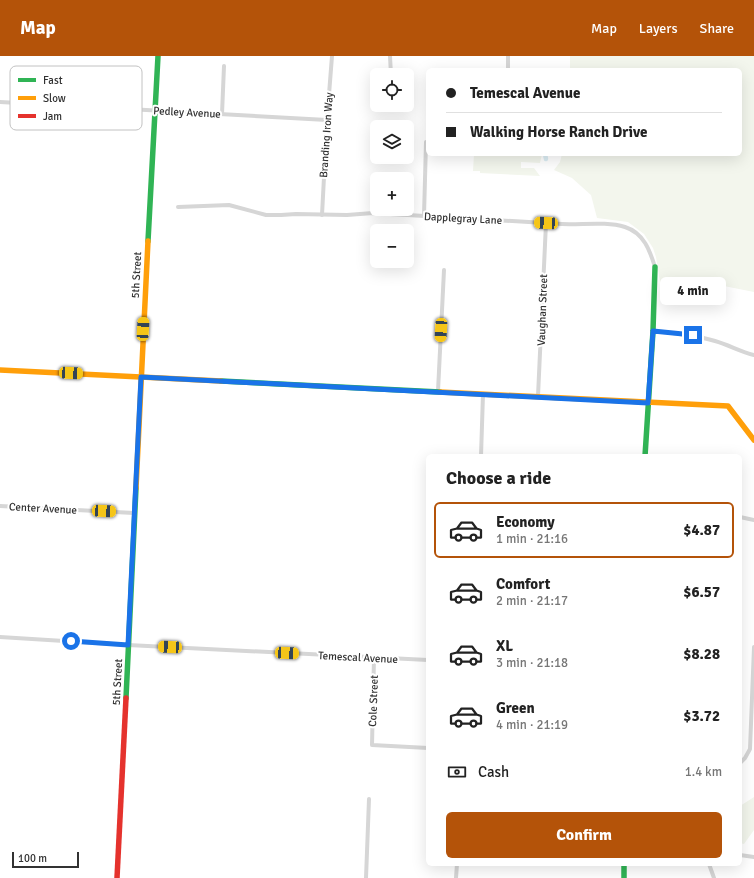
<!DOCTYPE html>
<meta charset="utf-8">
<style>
:root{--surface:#fff;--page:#f6f6f6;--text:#222;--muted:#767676;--line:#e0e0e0;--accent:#b45309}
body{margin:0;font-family:Signika,sans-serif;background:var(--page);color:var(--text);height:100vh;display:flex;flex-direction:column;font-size:15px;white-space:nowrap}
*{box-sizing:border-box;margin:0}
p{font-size:13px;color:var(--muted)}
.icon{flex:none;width:22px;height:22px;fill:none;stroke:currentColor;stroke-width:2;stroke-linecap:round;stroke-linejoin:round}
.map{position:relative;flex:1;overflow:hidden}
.drawer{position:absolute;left:426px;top:398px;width:316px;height:412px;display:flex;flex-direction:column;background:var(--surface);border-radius:6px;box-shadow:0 4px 16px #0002}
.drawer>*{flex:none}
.banner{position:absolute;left:426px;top:12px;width:316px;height:88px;border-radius:6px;box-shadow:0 4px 16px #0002;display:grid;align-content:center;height:88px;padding:0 20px;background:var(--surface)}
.buttons{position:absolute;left:370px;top:12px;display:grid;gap:8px}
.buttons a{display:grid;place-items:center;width:44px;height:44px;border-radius:6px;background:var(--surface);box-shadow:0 4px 16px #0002;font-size:20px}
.scale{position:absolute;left:12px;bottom:10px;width:67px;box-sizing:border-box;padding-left:4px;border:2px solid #323232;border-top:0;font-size:11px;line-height:14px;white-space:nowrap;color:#323232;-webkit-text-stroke:3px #fff;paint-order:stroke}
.end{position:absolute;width:18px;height:18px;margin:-9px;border:5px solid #1a73e8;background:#fff;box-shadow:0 0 0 2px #fff}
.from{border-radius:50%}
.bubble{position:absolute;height:28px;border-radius:6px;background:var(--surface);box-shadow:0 4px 16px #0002;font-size:13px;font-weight:700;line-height:28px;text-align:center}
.car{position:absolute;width:12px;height:24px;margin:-12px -6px;border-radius:5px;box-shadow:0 0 3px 1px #0007;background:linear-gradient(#f5c518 24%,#345 0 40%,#f5c518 0 76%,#345 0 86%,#f5c518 0)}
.banner b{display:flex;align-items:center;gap:14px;height:38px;font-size:15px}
.banner b+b{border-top:1px solid var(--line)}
.banner i{width:10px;height:10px;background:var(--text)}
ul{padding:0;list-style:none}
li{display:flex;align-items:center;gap:12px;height:56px;margin:0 8px 6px;padding:0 12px;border:2px solid transparent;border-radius:6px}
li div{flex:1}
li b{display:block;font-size:15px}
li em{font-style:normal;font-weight:700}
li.selected{border-color:var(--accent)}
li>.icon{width:36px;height:36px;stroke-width:1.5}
h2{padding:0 20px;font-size:18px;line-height:48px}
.pay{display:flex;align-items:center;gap:10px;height:44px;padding:0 20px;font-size:15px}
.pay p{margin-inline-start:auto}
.action{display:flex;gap:8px;margin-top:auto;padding:8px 20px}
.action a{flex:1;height:46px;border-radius:6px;background:var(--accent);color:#fff;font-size:16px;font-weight:700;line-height:46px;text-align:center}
header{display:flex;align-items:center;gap:24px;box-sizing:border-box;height:56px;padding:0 20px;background:var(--accent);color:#fff}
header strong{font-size:19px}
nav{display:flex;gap:22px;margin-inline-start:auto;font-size:14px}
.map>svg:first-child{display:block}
.green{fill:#f3f6ed}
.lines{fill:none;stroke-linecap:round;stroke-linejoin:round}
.canal{stroke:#dbedf4;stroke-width:4.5}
.street{stroke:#d6d6d6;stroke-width:4}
.fast{stroke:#30b455;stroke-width:5.5}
.slow{stroke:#ff9f0a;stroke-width:5.5}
.jam{stroke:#e5322d;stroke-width:5.5}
.route{stroke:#1a73e8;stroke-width:5}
.labels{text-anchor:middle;stroke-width:4;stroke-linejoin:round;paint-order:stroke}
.street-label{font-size:11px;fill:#323232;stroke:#fff}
.key{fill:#fff;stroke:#c2c2c2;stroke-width:1}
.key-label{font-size:11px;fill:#323232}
</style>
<header>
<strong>Map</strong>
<nav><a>Map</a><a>Layers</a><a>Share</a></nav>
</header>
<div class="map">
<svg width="754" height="822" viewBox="0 0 754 822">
<rect width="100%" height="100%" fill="#fff"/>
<!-- green -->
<g class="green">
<polygon points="570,0 754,0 754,236 724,230 699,230 661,232 656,201 653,192 644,178 628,166 597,162 591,139 572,122 554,114 560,106 562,98 740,98 740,14 570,14"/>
<polygon points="474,98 542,98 540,107 521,106 521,112 534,112 540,120 480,117 480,115 473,115"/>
<polygon points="754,741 754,774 744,788 740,787 740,750"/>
</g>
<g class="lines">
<!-- canal -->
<polyline class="canal" points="545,98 546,103"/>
<!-- street -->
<g class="street">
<polyline points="390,0 391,19"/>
<polyline points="508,14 508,0"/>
<polyline points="0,46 327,64"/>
<polyline points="222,58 224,10"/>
<path d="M178,151L229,149L266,159H281L296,158L347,159L373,157C436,161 499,164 562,168C582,169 606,165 625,171C644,177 650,195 655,211"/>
<polyline points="322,159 327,64 332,0"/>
<polyline points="424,160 426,86"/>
<path d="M653,275C675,277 695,279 715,285C729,289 741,296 754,299"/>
<polyline points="438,335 444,214"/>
<polyline points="538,340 546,167"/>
<polyline points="481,400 483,338"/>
<polyline points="0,450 134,457"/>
<polyline points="740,461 754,464"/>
<polyline points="0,581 128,589 428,604"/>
<polyline points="374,602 372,689 428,692"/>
<polyline points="740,707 745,702 750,693 754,591"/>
<polyline points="740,799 754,801"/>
<polyline points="709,808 714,822"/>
<polyline points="366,822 369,743"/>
<polyline points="456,822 457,808"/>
</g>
<!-- fast -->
<g class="fast">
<polyline points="148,185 158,0"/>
<polyline points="221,325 440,336"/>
<polyline points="645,400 653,275 655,211"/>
<polyline points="126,642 136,432"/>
<polyline points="624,808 624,822"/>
</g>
<!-- slow -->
<g class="slow">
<polyline points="0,314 221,325"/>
<polyline points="440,336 728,350 754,384"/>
<polyline points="136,432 148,185"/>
</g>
<!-- jam -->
<polyline class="jam" points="117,822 126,642"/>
</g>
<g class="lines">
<!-- route -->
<polyline class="route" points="71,585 128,589 141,321 648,347 653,275 693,279"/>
</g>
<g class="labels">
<!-- street labels -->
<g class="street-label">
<text transform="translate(187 56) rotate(3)" y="4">Pedley Avenue</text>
<text transform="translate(326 79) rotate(-86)" y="4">Branding Iron Way</text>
<text transform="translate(463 162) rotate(3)" y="4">Dapplegray Lane</text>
<text transform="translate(136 219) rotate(-87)" y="4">5th Street</text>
<text transform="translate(542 254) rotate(-88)" y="4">Vaughan Street</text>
<text transform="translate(43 452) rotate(3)" y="4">Center Avenue</text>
<text transform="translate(358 601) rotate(3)" y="4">Temescal Avenue</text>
<text transform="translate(117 626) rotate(-87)" y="4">5th Street</text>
<text transform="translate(373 645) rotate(-88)" y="4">Cole Street</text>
</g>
</g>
<!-- legend -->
<rect x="10" y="10" width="132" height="64" rx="6" class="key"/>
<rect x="18" y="22" width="18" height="4" fill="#30b455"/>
<rect x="18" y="40" width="18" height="4" fill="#ff9f0a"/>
<rect x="18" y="58" width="18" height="4" fill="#e5322d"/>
<g class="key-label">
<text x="43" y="28">Fast</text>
<text x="43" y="46">Slow</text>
<text x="43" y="64">Jam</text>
</g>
</svg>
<div class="buttons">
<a><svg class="icon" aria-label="locate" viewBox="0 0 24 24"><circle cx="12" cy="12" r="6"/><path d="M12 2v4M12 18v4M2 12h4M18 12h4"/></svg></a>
<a><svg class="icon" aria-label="layers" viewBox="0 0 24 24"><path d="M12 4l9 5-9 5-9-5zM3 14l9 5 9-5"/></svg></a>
<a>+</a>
<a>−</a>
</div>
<div class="scale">100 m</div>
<i class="end from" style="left:71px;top:585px"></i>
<i class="end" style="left:693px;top:279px"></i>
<div class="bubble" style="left:660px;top:221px;width:66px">4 min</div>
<i class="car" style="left:546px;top:167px;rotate:273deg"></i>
<i class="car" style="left:143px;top:273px;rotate:3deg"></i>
<i class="car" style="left:441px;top:274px;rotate:183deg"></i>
<i class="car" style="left:71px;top:317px;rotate:93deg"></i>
<i class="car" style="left:104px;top:455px;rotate:93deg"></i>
<i class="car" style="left:170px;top:591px;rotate:273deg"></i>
<i class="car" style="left:287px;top:597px;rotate:93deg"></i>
<div class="banner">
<b><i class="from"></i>Temescal Avenue</b>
<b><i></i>Walking Horse Ranch Drive</b>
</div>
<section class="drawer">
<h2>Choose a ride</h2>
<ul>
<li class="selected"><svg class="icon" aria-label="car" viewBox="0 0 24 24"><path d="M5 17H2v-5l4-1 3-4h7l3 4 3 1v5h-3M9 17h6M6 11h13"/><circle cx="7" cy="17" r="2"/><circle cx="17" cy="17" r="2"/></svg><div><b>Economy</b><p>1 min · 21:16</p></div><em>$4.87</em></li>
<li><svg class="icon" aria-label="car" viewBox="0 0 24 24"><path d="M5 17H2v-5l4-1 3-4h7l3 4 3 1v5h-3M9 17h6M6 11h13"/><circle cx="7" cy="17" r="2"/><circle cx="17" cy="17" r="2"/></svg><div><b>Comfort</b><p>2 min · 21:17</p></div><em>$6.57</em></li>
<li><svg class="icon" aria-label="car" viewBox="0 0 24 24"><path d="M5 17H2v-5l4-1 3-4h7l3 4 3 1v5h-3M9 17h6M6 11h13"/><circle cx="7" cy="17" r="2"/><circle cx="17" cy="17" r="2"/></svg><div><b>XL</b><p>3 min · 21:18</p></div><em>$8.28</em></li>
<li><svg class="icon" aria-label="car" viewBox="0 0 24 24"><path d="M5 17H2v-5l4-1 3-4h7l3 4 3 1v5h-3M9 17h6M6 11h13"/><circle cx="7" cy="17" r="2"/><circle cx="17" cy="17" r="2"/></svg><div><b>Green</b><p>4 min · 21:19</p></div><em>$3.72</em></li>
</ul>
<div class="pay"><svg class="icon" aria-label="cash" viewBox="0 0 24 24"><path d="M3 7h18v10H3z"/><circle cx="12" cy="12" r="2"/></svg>Cash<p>1.4 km</p></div>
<div class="action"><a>Confirm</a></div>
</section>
</div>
